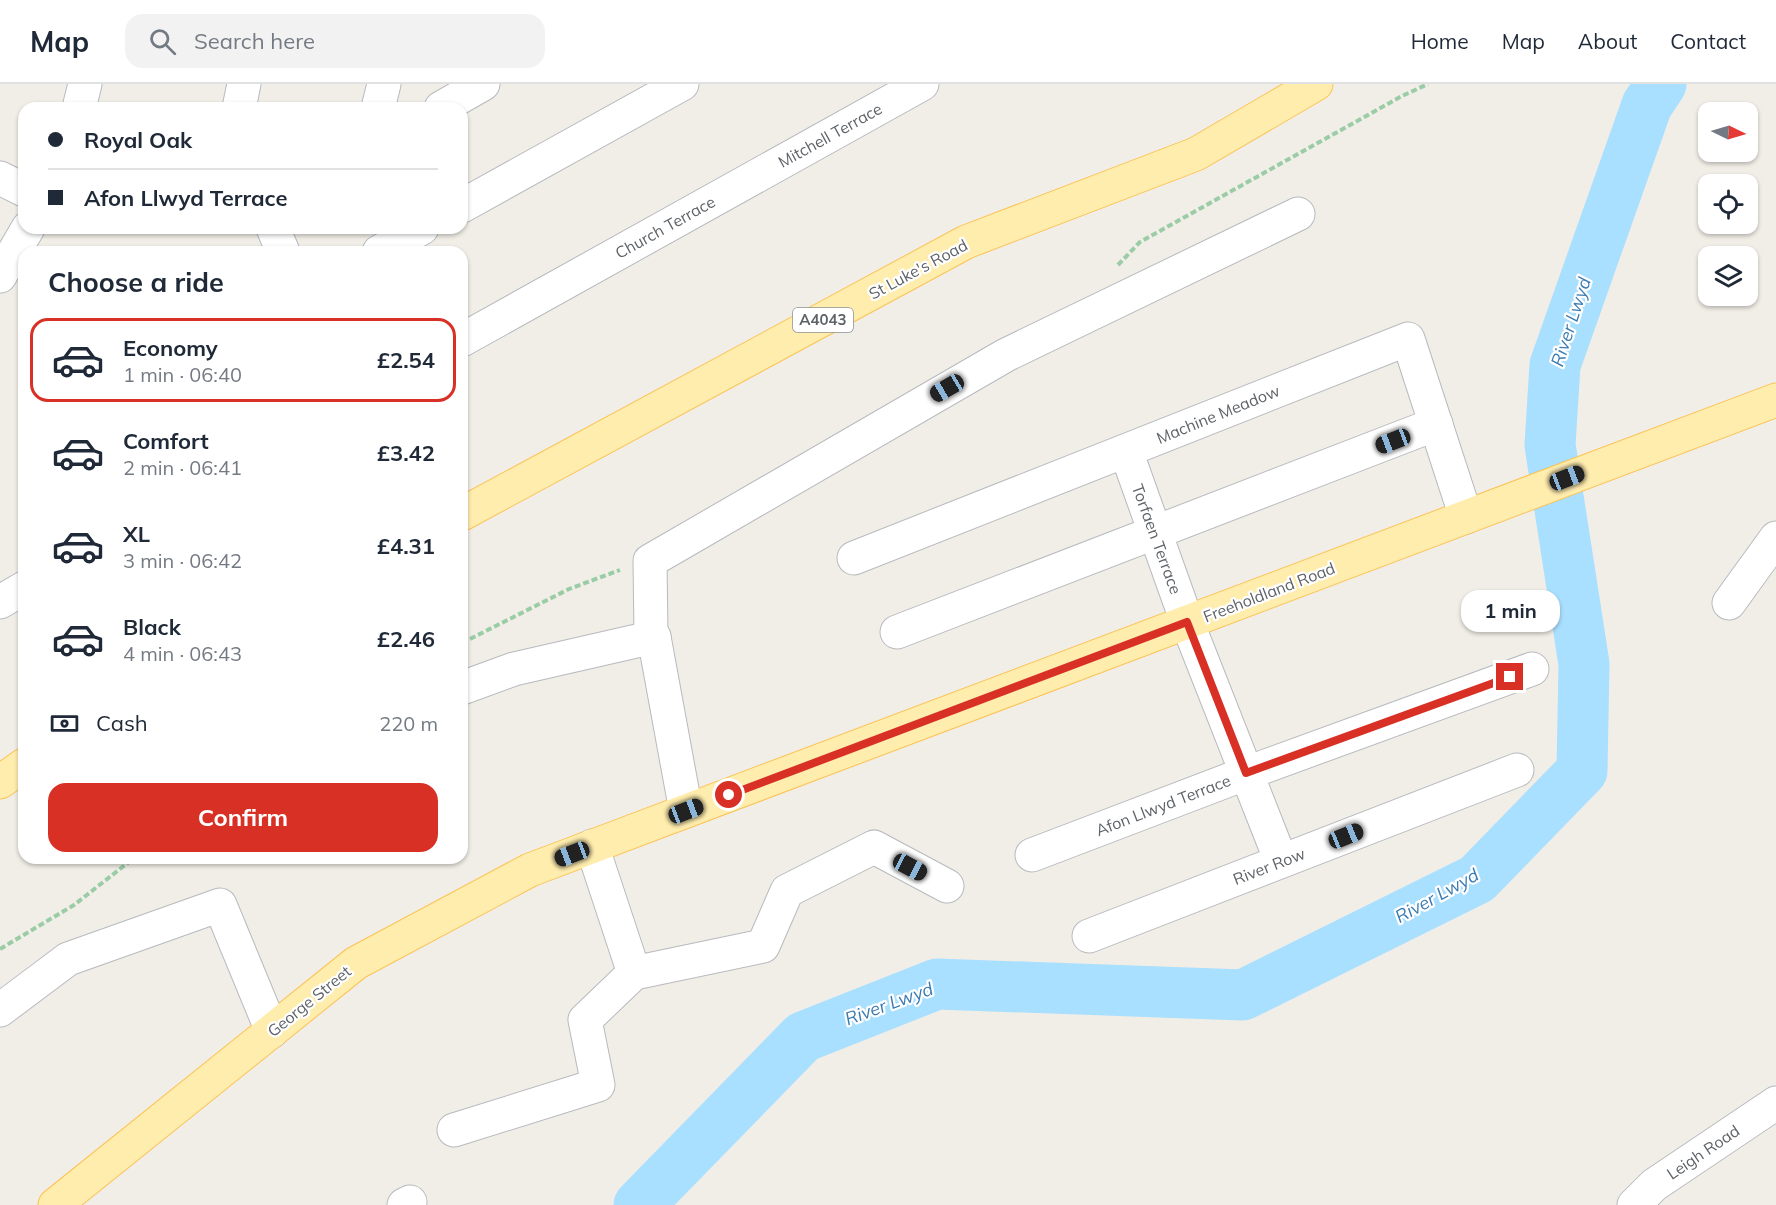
<!DOCTYPE html>
<meta charset="utf-8">
<style>
:root{--surface:#fff;--page:#f2f2f3;--text:#1f2937;--muted:#747a83;--line:#e0e1e3;--accent:#d93025}
body{margin:0;font-family:Mulish,sans-serif;background:var(--page);color:var(--text);height:100vh;display:flex;flex-direction:column;font-size:22px;white-space:nowrap}
*{box-sizing:border-box;margin:0}
p{font-size:20px;color:var(--muted)}
.icon{flex:none;width:33px;height:33px;fill:none;stroke:currentColor;stroke-width:2;stroke-linecap:round;stroke-linejoin:round}
.map{position:relative;flex:1;overflow:hidden}
.panel{position:absolute;left:18px;top:162px;width:450px;height:618px;display:flex;flex-direction:column;background:var(--surface);border-radius:18px;box-shadow:0 2px 4px #0004}
.panel>*{flex:none}
.guide{position:absolute;left:18px;top:18px;width:450px;height:132px;border-radius:18px;box-shadow:0 2px 4px #0004;display:grid;align-content:center;height:132px;padding:0 30px;background:var(--surface)}
.needle{width:39px;rotate:95deg}
.buttons{position:absolute;left:1698px;top:18px;display:grid;gap:12px}
.buttons a{display:grid;place-items:center;width:60px;height:60px;border-radius:12px;background:var(--surface);box-shadow:0 2px 4px #0004;font-size:30px}
.end{position:absolute;width:27px;height:27px;margin:-14px;border:8px solid #d93025;background:#fff;box-shadow:0 0 0 3px #fff}
.from{border-radius:50%}
.bubble{position:absolute;height:42px;border-radius:18px;background:var(--surface);box-shadow:0 2px 4px #0004;font-size:20px;font-weight:700;line-height:42px;text-align:center}
.car{position:absolute;width:18px;height:36px;margin:-18px -9px;border-radius:8px;box-shadow:0 0 4px 2px #0007;background:linear-gradient(#222 24%,#8ab4d8 0 40%,#222 0 76%,#8ab4d8 0 86%,#222 0)}
.guide b{display:flex;align-items:center;gap:21px;height:57px;font-size:22px}
.guide b+b{border-top:2px solid var(--line)}
.guide i{width:15px;height:15px;background:var(--text)}
ul{padding:0;list-style:none}
li{display:flex;align-items:center;gap:18px;height:84px;margin:0 12px 9px;padding:0 18px;border:3px solid transparent;border-radius:18px}
li div{flex:1}
li b{display:block;font-size:22px}
li em{font-style:normal;font-weight:700}
li.selected{border-color:var(--accent)}
li>.icon{width:54px;height:54px;stroke-width:1.5}
h2{padding:0 30px;font-size:27px;line-height:72px}
.pay{display:flex;align-items:center;gap:15px;height:66px;padding:0 30px;font-size:22px}
.pay p{margin-inline-start:auto}
.cta{display:flex;gap:12px;margin-top:auto;padding:12px 30px}
.cta a{flex:1;height:69px;border-radius:18px;background:var(--accent);color:#fff;font-size:24px;font-weight:700;line-height:69px;text-align:center}
header{display:flex;align-items:center;gap:36px;box-sizing:border-box;height:84px;padding:0 30px;background:var(--surface);border-bottom:2px solid var(--line)}
header strong{font-size:28px}
nav{display:flex;gap:33px;margin-inline-start:auto;font-size:21px}
.search{width:420px;height:54px;background:var(--page);display:flex;align-items:center;gap:15px;box-sizing:border-box;padding:0 21px;border-radius:18px;color:var(--muted);font-size:22px}
.map>svg:first-child{display:block}
.lines{fill:none;stroke-linecap:round;stroke-linejoin:round}
.river{stroke:#a9dfff;stroke-width:51}
.minor-casing{stroke:#b7babe;stroke-width:35}
.major-casing{stroke:#fbc356;stroke-width:35}
.path{stroke:#9acca6;stroke-width:4;stroke-dasharray:6 3;stroke-linecap:butt}
.minor{stroke:#fff;stroke-width:33}
.major{stroke:#ffedae;stroke-width:33}
.route{stroke:#d93025;stroke-width:8}
.labels{text-anchor:middle;stroke-width:4.5;stroke-linejoin:round;paint-order:stroke}
.shield{fill:#fff;stroke:#8e9295;stroke-width:1.5}
.shield-label{font-size:15px;font-weight:bold;fill:#5e6368}
.street-label{font-size:16px;fill:#5e6368;stroke:#fff}
.water-label{font-size:18px;font-style:italic;fill:#3b7bb1;stroke:#fff}
</style>
<header>
<strong>Map</strong>
<div class="search"><svg class="icon" aria-label="search" viewBox="0 0 24 24"><circle cx="10" cy="10" r="6"/><path d="M15 15l6 6"/></svg>Search here</div>
<nav><a>Home</a><a>Map</a><a>About</a><a>Contact</a></nav>
</header>
<div class="map">
<svg width="1776" height="1121" viewBox="0 0 1776 1121">
<rect width="100%" height="100%" fill="#f1eee7"/>
<g class="lines">
<!-- river -->
<polyline class="river" points="639,1121 803,953 937,900 1243,911 1477,795 1582,687 1584,580 1550,361 1555,281 1647,21 1661,0"/>
<defs>
<g id="minor">
<polyline points="79,24 85,0"/>
<polyline points="239,24 244,0"/>
<polyline points="378,24 384,0"/>
<polyline points="441,24 483,0"/>
<polyline points="0,94 24,106"/>
<polyline points="462,122 682,0"/>
<polyline points="273,144 283,168"/>
<polyline points="379,168 422,144"/>
<polyline points="0,192 28,144"/>
<polyline points="462,256 922,0"/>
<polyline points="1126,367 1187,538 1281,777"/>
<polyline points="854,474 1408,255 1466,433"/>
<polyline points="0,518 24,504"/>
<polyline points="1729,519 1776,454"/>
<polyline points="897,548 1436,340"/>
<polyline points="654,553 651,550 650,477 1006,271 1298,130"/>
<polyline points="462,604 514,585 654,553 686,727"/>
<polyline points="592,762 634,889 763,862 787,807 874,763 947,802"/>
<polyline points="1032,771 1247,689 1532,585"/>
<polyline points="1089,852 1517,686"/>
<polyline points="0,926 68,875 220,821 272,947"/>
<polyline points="454,1046 598,1001 585,936 634,889"/>
<polyline points="404,1121 410,1118"/>
<polyline points="1634,1121 1654,1101 1776,1019"/>
</g>
<g id="major">
<polyline points="462,430 966,158 1196,70 1316,0"/>
<polyline points="0,698 24,681"/>
<polyline points="55,1121 356,879 530,786 1776,316"/>
</g>
</defs>
<!-- minor casing -->
<use href="#minor" class="minor-casing"/>
<!-- major casing -->
<use href="#major" class="major-casing"/>
<!-- path -->
<g class="path">
<polyline points="1118,181 1140,158 1402,12 1428,0"/>
<polyline points="462,559 569,505 620,486"/>
<polyline points="0,865 74,821 134,774"/>
</g>
<!-- minor -->
<use href="#minor" class="minor"/>
<!-- major -->
<use href="#major" class="major"/>
</g>
<g class="lines">
<!-- route -->
<polyline class="route" points="729,711 1187,538 1246,689 1510,593"/>
</g>
<g class="labels">
<!-- shield labels -->
<rect class="shield" x="793" y="224" width="60" height="24" rx="4.5"/>
<g class="shield-label">
<text x="823" y="241">A4043</text>
</g>
<!-- street labels -->
<g class="street-label">
<text transform="translate(830 51) rotate(-29)" y="6">Mitchell Terrace</text>
<text transform="translate(665 143) rotate(-29)" y="6">Church Terrace</text>
<text transform="translate(918 185) rotate(-28)" y="6">St Luke's Road</text>
<text transform="translate(1218 330) rotate(-22)" y="6">Machine Meadow</text>
<text transform="translate(1157 455) rotate(70)" y="6">Torfaen Terrace</text>
<text transform="translate(1269 508) rotate(-21)" y="6">Freeholdland Road</text>
<text transform="translate(1163 721) rotate(-21)" y="6">Afon Llwyd Terrace</text>
<text transform="translate(1269 782) rotate(-21)" y="6">River Row</text>
<text transform="translate(309 917) rotate(-39)" y="6">George Street</text>
<text transform="translate(1703 1068) rotate(-34)" y="6">Leigh Road</text>
</g>
<!-- water labels -->
<g class="water-label">
<text transform="translate(1571 238) rotate(-72)" y="6">River Lwyd</text>
<text transform="translate(1437 812) rotate(-29)" y="6">River Lwyd</text>
<text transform="translate(889 920) rotate(-20)" y="6">River Lwyd</text>
</g>
</g>
</svg>
<div class="buttons">
<a><svg class="needle" viewBox="-14 -14 28 28"><path d="M0-13l5 13h-10z" fill="#e53935"/><path d="M0 13l5-13h-10z" fill="#747a83"/></svg></a>
<a><svg class="icon" aria-label="locate" viewBox="0 0 24 24"><circle cx="12" cy="12" r="6"/><path d="M12 2v4M12 18v4M2 12h4M18 12h4"/></svg></a>
<a><svg class="icon" aria-label="layers" viewBox="0 0 24 24"><path d="M12 4l9 5-9 5-9-5zM3 14l9 5 9-5"/></svg></a>
</div>
<i class="end from" style="left:729px;top:711px"></i>
<i class="end" style="left:1510px;top:593px"></i>
<div class="bubble" style="left:1461px;top:506px;width:99px">1 min</div>
<i class="car" style="left:947px;top:304px;rotate:240deg"></i>
<i class="car" style="left:1393px;top:357px;rotate:249deg"></i>
<i class="car" style="left:1567px;top:394px;rotate:69deg"></i>
<i class="car" style="left:686px;top:727px;rotate:69deg"></i>
<i class="car" style="left:1346px;top:752px;rotate:68deg"></i>
<i class="car" style="left:572px;top:770px;rotate:249deg"></i>
<i class="car" style="left:910px;top:783px;rotate:118deg"></i>
<div class="guide">
<b><i class="from"></i>Royal Oak</b>
<b><i></i>Afon Llwyd Terrace</b>
</div>
<section class="panel">
<h2>Choose a ride</h2>
<ul>
<li class="selected"><svg class="icon" aria-label="car" viewBox="0 0 24 24"><path d="M5 17H2v-5l4-1 3-4h7l3 4 3 1v5h-3M9 17h6M6 11h13"/><circle cx="7" cy="17" r="2"/><circle cx="17" cy="17" r="2"/></svg><div><b>Economy</b><p>1 min · 06:40</p></div><em>£2.54</em></li>
<li><svg class="icon" aria-label="car" viewBox="0 0 24 24"><path d="M5 17H2v-5l4-1 3-4h7l3 4 3 1v5h-3M9 17h6M6 11h13"/><circle cx="7" cy="17" r="2"/><circle cx="17" cy="17" r="2"/></svg><div><b>Comfort</b><p>2 min · 06:41</p></div><em>£3.42</em></li>
<li><svg class="icon" aria-label="car" viewBox="0 0 24 24"><path d="M5 17H2v-5l4-1 3-4h7l3 4 3 1v5h-3M9 17h6M6 11h13"/><circle cx="7" cy="17" r="2"/><circle cx="17" cy="17" r="2"/></svg><div><b>XL</b><p>3 min · 06:42</p></div><em>£4.31</em></li>
<li><svg class="icon" aria-label="car" viewBox="0 0 24 24"><path d="M5 17H2v-5l4-1 3-4h7l3 4 3 1v5h-3M9 17h6M6 11h13"/><circle cx="7" cy="17" r="2"/><circle cx="17" cy="17" r="2"/></svg><div><b>Black</b><p>4 min · 06:43</p></div><em>£2.46</em></li>
</ul>
<div class="pay"><svg class="icon" aria-label="cash" viewBox="0 0 24 24"><path d="M3 7h18v10H3z"/><circle cx="12" cy="12" r="2"/></svg>Cash<p>220 m</p></div>
<div class="cta"><a>Confirm</a></div>
</section>
</div>
